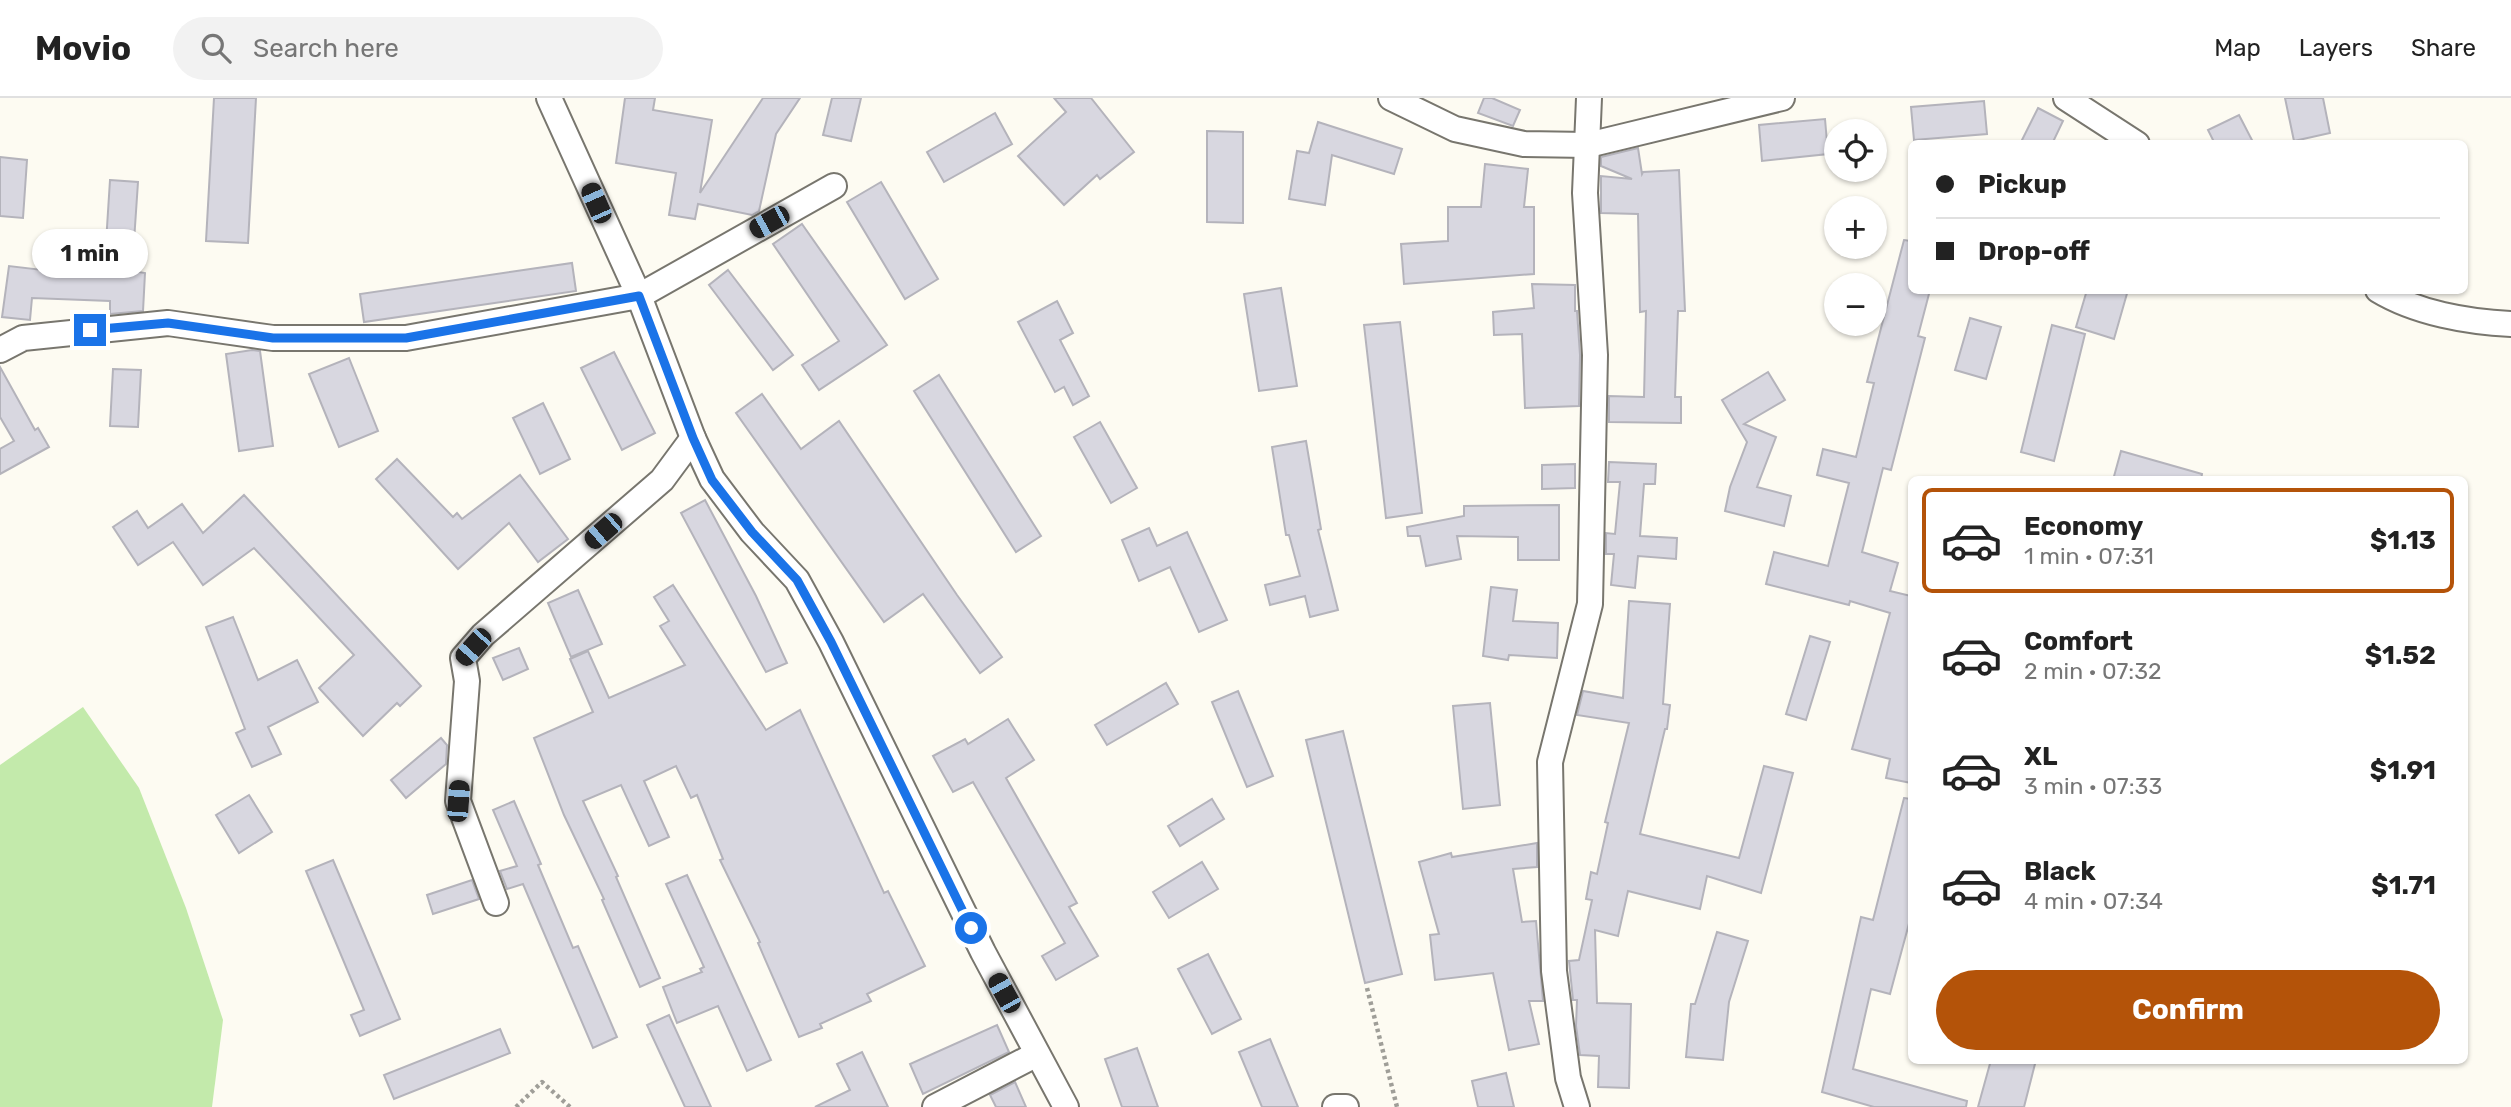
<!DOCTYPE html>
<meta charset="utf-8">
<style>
:root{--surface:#fff;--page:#f2f2f2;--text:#222;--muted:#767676;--line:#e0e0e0;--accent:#b45309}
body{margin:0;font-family:Rubik,sans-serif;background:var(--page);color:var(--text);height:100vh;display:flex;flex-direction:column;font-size:26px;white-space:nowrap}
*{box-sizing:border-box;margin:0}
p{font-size:23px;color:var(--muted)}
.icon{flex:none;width:38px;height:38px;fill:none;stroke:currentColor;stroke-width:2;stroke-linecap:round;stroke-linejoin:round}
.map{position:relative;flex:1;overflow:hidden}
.panel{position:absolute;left:1908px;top:378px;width:560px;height:588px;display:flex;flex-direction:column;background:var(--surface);border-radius:10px;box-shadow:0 2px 5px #0004}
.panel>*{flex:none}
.top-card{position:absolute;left:1908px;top:42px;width:560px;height:154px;border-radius:10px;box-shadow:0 2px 5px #0004;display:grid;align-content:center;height:154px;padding:0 28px;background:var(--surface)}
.buttons{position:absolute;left:1824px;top:21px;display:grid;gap:14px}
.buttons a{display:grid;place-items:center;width:63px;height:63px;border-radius:50%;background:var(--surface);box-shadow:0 2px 5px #0004;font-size:35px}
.end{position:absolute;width:32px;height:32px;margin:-16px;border:9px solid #1a73e8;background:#fff;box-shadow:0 0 0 4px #fff}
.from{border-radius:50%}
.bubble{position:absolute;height:49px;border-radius:24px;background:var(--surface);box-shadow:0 2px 5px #0004;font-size:23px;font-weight:700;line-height:49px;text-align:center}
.car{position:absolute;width:21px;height:42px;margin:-21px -10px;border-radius:9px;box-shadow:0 0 5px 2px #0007;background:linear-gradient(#222 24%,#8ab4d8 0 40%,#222 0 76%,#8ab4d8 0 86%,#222 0)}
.top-card b{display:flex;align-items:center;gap:24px;height:66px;font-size:26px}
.top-card b+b{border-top:2px solid var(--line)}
.top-card i{width:18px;height:18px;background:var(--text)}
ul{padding:12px 0 0;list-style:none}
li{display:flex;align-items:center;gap:21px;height:105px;margin:0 14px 10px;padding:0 14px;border:4px solid transparent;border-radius:10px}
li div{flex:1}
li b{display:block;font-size:26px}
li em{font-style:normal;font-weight:700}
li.current{border-color:var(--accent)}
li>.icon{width:63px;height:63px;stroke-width:1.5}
.button{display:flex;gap:14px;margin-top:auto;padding:14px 28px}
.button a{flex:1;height:80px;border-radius:42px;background:var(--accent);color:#fff;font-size:28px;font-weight:700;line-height:80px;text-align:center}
header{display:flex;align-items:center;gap:42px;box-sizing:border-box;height:98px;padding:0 35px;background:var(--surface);border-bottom:2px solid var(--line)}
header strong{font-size:33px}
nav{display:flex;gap:38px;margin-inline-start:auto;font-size:24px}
.search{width:490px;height:63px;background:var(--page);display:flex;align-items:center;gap:18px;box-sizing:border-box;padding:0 24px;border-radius:38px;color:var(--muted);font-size:26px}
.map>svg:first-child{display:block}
.green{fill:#c3eaab}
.building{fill:#d8d7e0;stroke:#b4b3bb;stroke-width:2}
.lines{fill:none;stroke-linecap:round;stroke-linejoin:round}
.minor-casing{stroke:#78766e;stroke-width:28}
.path{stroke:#9f9e98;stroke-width:4.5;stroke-dasharray:3.5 3.5;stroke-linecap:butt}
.minor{stroke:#fff;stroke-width:24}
.route{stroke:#1a73e8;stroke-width:9}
</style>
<header>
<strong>Movio</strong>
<div class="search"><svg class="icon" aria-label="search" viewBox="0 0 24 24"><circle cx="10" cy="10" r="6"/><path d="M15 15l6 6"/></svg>Search here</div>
<nav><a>Map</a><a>Layers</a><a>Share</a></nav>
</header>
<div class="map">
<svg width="2511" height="1009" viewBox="0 0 2511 1009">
<rect width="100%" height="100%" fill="#fdfbf2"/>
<!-- green -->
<polygon class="green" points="83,609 139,690 186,810 223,922 212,1009 0,1009 0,667"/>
<!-- building -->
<g class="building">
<polygon points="214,0 256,0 248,145 206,143"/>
<polygon points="625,0 655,0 653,12 712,22 700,95 763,0 800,0 776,36 759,113 752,117 698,106 695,121 669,117 676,75 616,65"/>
<polygon points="832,0 861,0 851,43 823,37"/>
<polygon points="1054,0 1091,0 1134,54 1100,81 1097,77 1064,107 1018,58 1066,14"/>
<polygon points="1484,0 1492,0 1520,12 1513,28 1478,15"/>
<polygon points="2285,0 2323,0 2330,35 2294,43"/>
<polygon points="1984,3 1987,36 1914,42 1911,9"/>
<polygon points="2038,10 2063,23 2052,46 2020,46"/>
<polygon points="995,15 1012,46 944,84 927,54"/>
<polygon points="2239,17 2254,46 2215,46 2208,32"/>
<polygon points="1825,21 1828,56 1762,63 1759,27"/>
<polygon points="1318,24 1402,51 1394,76 1332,57 1325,107 1289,101 1297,53 1309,55"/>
<polygon points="1207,33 1243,34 1243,125 1207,124"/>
<polygon points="1638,50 1642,76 1643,74 1679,72 1685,213 1678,213 1675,299 1681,299 1681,325 1609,324 1609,298 1644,299 1646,213 1640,214 1638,116 1601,115 1601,78 1632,81 1601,68 1601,59"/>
<polygon points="0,59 27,62 23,120 0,118"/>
<polygon points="1485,66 1528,71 1524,109 1534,109 1534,176 1404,186 1401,146 1448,143 1448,109 1481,109"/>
<polygon points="110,82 138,84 132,173 145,175 143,213 110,216 110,203 32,200 30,222 2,219 9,168 59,174 60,144 106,145"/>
<polygon points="881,84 938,181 905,201 847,104"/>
<polygon points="802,126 887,247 819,292 802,267 839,243 773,146"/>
<polygon points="1904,142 1911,143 1911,192 1930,192 1918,238 1925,240 1891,372 1883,370 1862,454 1898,465 1890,493 1911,498 1911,685 1886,680 1890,661 1852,651 1890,515 1850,503 1849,507 1766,486 1774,454 1828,468 1849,385 1817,377 1823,351 1856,359 1874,285 1867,284"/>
<polygon points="572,165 576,193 364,224 360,196"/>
<polygon points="728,172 793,257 773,272 709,187"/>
<polygon points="1532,186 1575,187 1575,213 1577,213 1580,257 1579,308 1525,310 1522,236 1494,237 1493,214 1534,210"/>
<polygon points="1281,190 1297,288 1259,293 1244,196"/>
<polygon points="2087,192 2128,192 2114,241 2076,229"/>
<polygon points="1057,203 1073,235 1060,242 1089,298 1073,307 1064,289 1055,294 1018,224"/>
<polygon points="1970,220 2001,229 1986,281 1955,272"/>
<polygon points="1400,224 1422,415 1386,420 1364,227"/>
<polygon points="2052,227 2085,236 2054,363 2021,354"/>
<polygon points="252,252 260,253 273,348 239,353 226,256"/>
<polygon points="614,254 655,335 622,352 581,270"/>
<polygon points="349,260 378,333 339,349 309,276"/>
<polygon points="0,269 35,332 38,330 49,349 0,376 0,351 14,343 0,319"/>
<polygon points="113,271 141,272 138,329 110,328"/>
<polygon points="1768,274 1785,302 1744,326 1776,339 1757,389 1791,398 1784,428 1725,413 1730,389 1747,344 1722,302"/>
<polygon points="939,277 1041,438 1016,454 914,293"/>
<polygon points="762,296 801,351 839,323 957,497 1002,559 980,575 923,496 884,524 736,315"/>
<polygon points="543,305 570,361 540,376 513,320"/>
<polygon points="1100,324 1137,390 1111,405 1074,339"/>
<polygon points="1306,343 1321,431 1318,432 1338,512 1310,519 1305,498 1270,507 1265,487 1300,478 1289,437 1286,437 1272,349"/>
<polygon points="2121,353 2202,376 2201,382 2113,382"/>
<polygon points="397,361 453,419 457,415 462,421 520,377 568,441 538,464 509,425 458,471 376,381"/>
<polygon points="1609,364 1656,366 1655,386 1644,386 1640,438 1677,440 1676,461 1638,458 1635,490 1611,487 1614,456 1606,456 1606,435 1615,436 1620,384 1608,384"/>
<polygon points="1575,366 1575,390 1542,391 1542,367"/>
<polygon points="244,397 421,588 400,608 397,605 363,638 319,590 354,557 254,450 203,487 173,444 138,467 113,429 137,413 148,430 182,406 203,435"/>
<polygon points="705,402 756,498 787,565 766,574 681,415"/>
<polygon points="1559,407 1559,462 1518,462 1518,439 1457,438 1461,461 1426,468 1420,438 1408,438 1407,429 1464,418 1464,408"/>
<polygon points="1149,430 1157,448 1187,434 1227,522 1199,534 1170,469 1139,483 1122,442"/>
<polygon points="673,487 766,632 800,612 884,795 888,793 925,868 867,896 871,903 820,926 822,930 799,939 758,845 760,844 720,762 723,761 697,697 691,700 676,668 644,683 669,739 649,748 621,687 583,703 618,778 616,779 660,880 640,889 602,802 604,801 564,717 534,640 593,614 570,561 588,553 609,600 685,567 660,528 669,523 654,499"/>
<polygon points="1491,489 1517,492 1513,523 1558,525 1557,560 1509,557 1508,562 1483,558"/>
<polygon points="578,492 602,546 571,559 548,505"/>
<polygon points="1629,503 1670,506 1663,606 1670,607 1667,631 1665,631 1640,736 1739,760 1764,668 1793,675 1761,795 1707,778 1700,811 1628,793 1618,838 1595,832 1597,905 1631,906 1629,990 1598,989 1599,958 1580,957 1576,928 1577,902 1573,902 1569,863 1579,862 1592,802 1586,801 1591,774 1597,776 1608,725 1605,724 1629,625 1577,617 1583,593 1623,600"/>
<polygon points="233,519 258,582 297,562 318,604 268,629 281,656 252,669 236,635 245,631 206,529"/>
<polygon points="1810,538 1830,544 1806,622 1786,616"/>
<polygon points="519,550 528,571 503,582 493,560"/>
<polygon points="1166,585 1178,606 1107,647 1095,627"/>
<polygon points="1238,593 1273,678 1247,689 1212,604"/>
<polygon points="1490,605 1500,707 1463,711 1453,608"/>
<polygon points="1008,621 1034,662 1006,680 1077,805 1069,809 1098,858 1056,882 1042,858 1065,845 973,684 953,694 933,658 965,641 968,646"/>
<polygon points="1343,633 1402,876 1365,885 1306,642"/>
<polygon points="441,640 447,647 446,666 406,700 391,682"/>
<polygon points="249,697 272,734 239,755 216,717"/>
<polygon points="1904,700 1911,701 1911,818 1890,896 1871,891 1853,971 1967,1003 1966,1009 1874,1009 1822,994 1861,819 1873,822"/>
<polygon points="1212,701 1224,721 1180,748 1168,728"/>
<polygon points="514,703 541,766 538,767 573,850 578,848 617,939 593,950 523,786 507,791 500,773 517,768 493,712"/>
<polygon points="1537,745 1537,769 1513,771 1522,824 1536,823 1543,903 1529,903 1539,946 1509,952 1493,875 1435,882 1430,837 1439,836 1419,764 1451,755 1452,759"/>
<polygon points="333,762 400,921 360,938 351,917 364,912 306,773"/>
<polygon points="1202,764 1218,791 1169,820 1153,794"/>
<polygon points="687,777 771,962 747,973 718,908 677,925 663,889 702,874 700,871 704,869 666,786"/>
<polygon points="472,782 479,801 433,816 427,797"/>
<polygon points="1717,834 1748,843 1729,904 1723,962 1686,959 1691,906 1695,906"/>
<polygon points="1208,856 1241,921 1212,936 1178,871"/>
<polygon points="669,917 711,1009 685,1009 647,927"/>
<polygon points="997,927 1009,954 923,996 910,966"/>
<polygon points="500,931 510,955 394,1001 384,977"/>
<polygon points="1270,941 1298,1009 1262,1009 1239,954"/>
<polygon points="1137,950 1158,1009 1122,1009 1105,961"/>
<polygon points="862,954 888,1009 815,1009 850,992 837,966"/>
<polygon points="1991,962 2036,962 2024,1009 1978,1009"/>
<polygon points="1506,975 1514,1009 1478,1009 1472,983"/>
<polygon points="1015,984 1026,1009 996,1009 990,997"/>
</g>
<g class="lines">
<defs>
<g id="minor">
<polyline points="549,0 639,198 693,340 712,381 752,434 797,482 831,544 983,854 1066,1009"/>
<polyline points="1391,0 1455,31 1524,46 1588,47 1782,0"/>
<polyline points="2066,0 2137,46"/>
<path d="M2378,192C2416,215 2468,224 2511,226"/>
<polyline points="0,252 23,240 168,225 273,240 406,240 639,198 834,88"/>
<polyline points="496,805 458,703 467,583 463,560 483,537 662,382 693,340"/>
<polyline points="935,1009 1037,956"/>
<polyline points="1335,1009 1346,1009"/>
<polyline points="1577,1009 1568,980 1554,873 1550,664 1590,506 1595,257 1585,95 1589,0"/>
</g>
</defs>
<!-- minor casing -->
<use href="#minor" class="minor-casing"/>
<!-- path -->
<g class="path">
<polyline points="1367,890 1397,1009"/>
<polyline points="516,1009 542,984 570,1009"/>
</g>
<!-- minor -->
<use href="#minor" class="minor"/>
</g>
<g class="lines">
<!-- route -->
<polyline class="route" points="90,232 168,225 273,240 406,240 639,198 693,340 712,382 752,434 797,482 831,544 971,830"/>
</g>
</svg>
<div class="buttons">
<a><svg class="icon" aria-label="locate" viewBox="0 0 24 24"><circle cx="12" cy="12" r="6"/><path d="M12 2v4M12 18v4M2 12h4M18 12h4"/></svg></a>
<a>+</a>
<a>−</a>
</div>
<i class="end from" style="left:971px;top:830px"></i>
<i class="end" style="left:90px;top:232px"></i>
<div class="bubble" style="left:32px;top:131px;width:116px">1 min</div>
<i class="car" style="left:596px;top:105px;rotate:336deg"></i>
<i class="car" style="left:769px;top:124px;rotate:241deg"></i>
<i class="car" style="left:603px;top:433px;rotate:229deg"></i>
<i class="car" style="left:473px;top:549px;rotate:222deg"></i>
<i class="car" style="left:458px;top:703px;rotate:4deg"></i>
<i class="car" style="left:1004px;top:895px;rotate:331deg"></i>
<div class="top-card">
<b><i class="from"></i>Pickup</b>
<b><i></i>Drop-off</b>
</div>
<section class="panel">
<ul>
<li class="current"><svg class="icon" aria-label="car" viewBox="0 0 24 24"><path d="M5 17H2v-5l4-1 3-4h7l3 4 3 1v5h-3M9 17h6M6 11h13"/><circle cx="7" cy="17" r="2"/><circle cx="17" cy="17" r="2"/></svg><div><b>Economy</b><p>1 min · 07:31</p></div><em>$1.13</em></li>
<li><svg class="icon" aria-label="car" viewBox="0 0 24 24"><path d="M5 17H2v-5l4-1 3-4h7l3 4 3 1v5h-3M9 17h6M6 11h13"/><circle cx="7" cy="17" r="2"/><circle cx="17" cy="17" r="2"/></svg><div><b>Comfort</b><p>2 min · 07:32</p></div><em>$1.52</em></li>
<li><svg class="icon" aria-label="car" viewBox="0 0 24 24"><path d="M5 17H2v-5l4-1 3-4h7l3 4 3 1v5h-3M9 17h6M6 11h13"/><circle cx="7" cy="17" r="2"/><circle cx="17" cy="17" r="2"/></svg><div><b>XL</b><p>3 min · 07:33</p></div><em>$1.91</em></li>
<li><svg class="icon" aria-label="car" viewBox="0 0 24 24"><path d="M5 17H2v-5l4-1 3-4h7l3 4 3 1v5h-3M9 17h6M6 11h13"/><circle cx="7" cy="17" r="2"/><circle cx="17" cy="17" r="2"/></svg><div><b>Black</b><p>4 min · 07:34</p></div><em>$1.71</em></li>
</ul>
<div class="button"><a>Confirm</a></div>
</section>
</div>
